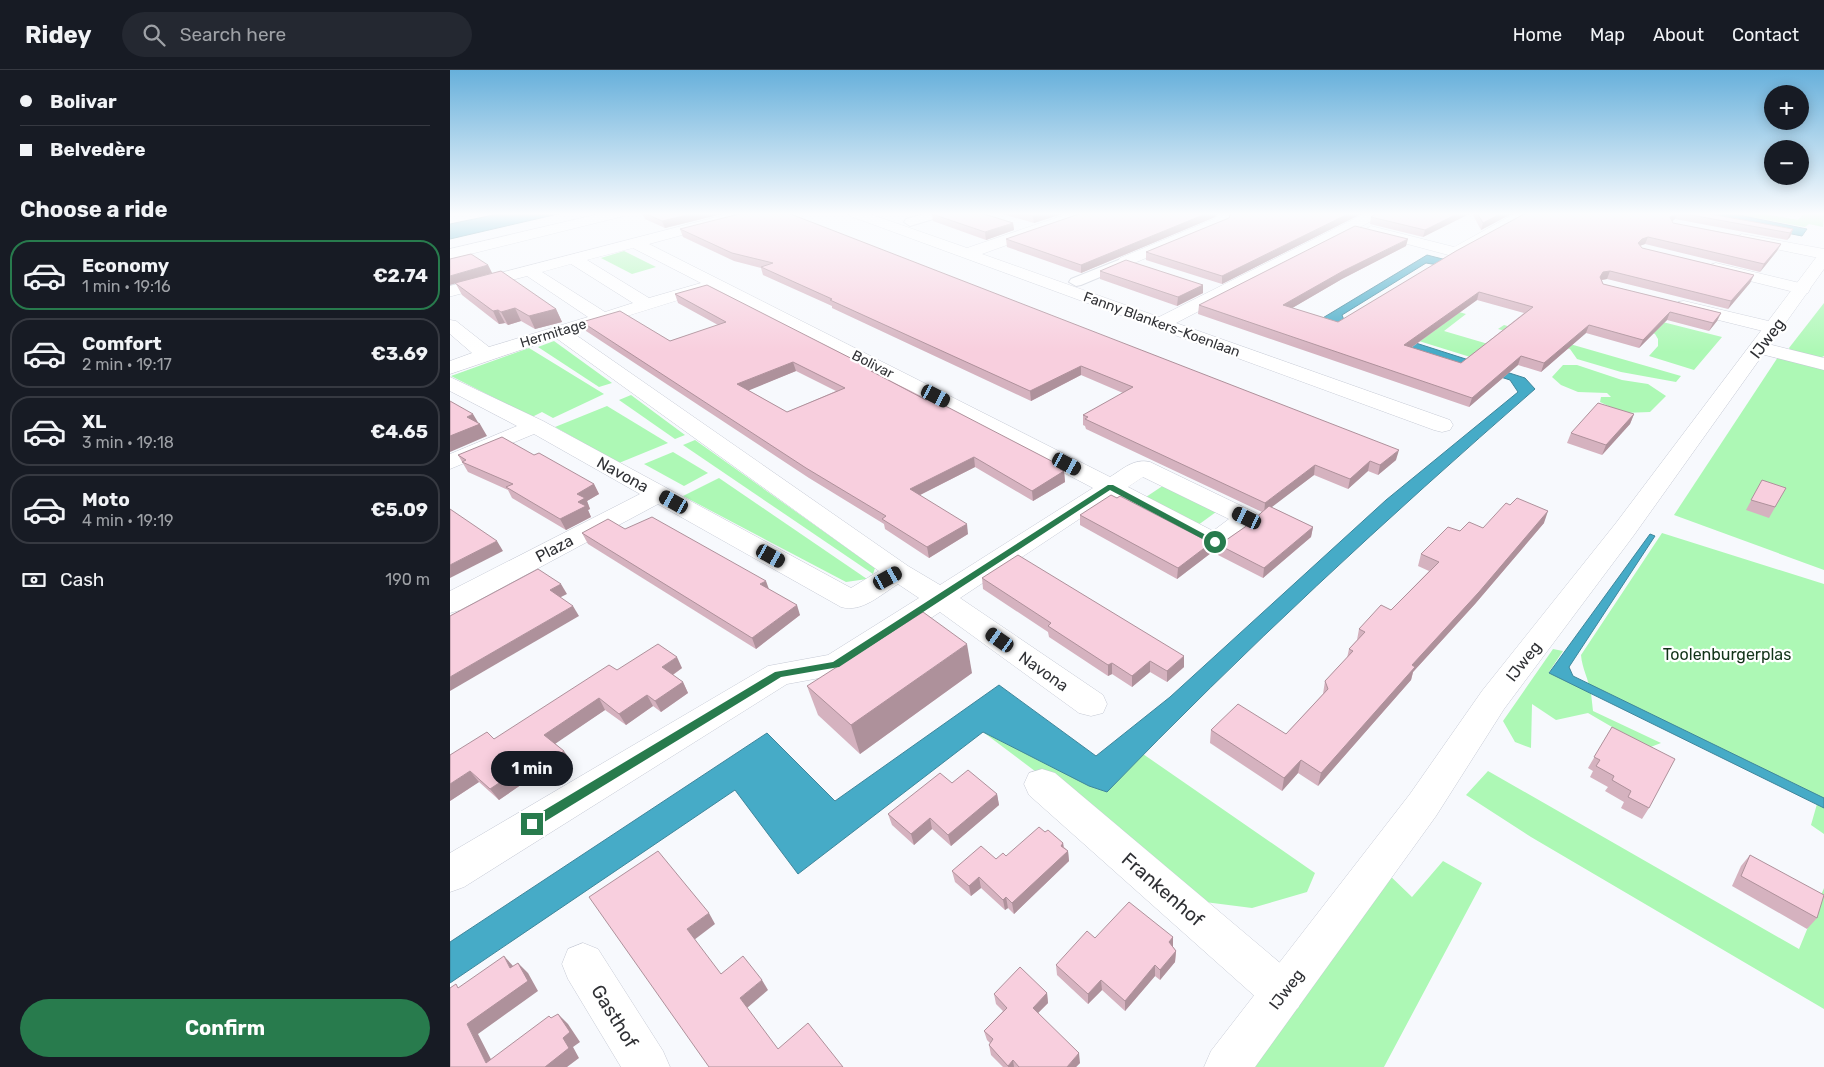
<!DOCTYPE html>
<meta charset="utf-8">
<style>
:root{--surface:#171b24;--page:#242831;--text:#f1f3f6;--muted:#9ea1a6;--line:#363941;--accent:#287b4d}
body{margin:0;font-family:Rubik,sans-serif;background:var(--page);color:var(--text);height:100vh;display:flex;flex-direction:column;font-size:19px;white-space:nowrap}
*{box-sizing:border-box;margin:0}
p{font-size:16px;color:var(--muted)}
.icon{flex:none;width:28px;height:28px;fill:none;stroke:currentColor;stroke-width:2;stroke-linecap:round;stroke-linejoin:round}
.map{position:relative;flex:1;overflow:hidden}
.drawer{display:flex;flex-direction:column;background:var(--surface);width:450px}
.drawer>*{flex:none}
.guide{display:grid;align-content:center;height:110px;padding:0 20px;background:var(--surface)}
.fabs{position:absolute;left:1314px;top:15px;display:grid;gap:10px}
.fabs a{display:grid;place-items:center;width:45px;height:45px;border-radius:50%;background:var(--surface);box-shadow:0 2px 12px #0003;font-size:25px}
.end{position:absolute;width:22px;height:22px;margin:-11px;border:6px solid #287b4d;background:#fff;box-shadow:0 0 0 2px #fff}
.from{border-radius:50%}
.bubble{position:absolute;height:35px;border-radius:18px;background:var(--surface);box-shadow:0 2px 12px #0003;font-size:16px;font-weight:700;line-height:35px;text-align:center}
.car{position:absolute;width:15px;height:30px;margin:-15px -8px;border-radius:6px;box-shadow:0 0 4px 1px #0007;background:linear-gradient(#222 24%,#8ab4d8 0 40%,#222 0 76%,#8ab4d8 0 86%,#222 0)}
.guide b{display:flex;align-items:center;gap:18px;height:48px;font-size:19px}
.guide b+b{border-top:1px solid var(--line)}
.guide i{width:12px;height:12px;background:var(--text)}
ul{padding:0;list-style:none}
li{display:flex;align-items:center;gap:15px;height:70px;margin:0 10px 8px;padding:0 10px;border:2px solid var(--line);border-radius:20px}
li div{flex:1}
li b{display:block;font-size:19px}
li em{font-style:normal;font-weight:700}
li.active{border-color:var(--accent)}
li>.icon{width:45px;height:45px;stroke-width:1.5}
h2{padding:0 20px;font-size:22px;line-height:60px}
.pay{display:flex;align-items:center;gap:12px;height:55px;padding:0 20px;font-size:19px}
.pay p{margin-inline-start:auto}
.cta{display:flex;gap:10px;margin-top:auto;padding:10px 20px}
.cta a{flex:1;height:58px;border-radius:30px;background:var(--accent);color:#fff;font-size:20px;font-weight:700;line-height:58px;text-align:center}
header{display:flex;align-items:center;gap:30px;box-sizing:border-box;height:70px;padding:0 25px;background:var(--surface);border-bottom:1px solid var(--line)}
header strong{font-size:24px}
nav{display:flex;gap:28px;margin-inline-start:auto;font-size:18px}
.search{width:350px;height:45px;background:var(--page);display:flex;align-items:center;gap:12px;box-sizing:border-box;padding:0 18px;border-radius:28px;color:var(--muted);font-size:19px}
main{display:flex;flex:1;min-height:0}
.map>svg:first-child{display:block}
.green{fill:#adf8b5}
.water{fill:#46abc7;stroke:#3f869b}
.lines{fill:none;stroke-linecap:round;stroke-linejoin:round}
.pedestrian-casing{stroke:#c6cad5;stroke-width:2}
.minor-casing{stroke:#c6cad5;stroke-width:1}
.tertiary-casing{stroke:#c6cad5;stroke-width:1}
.pedestrian{fill:#fff;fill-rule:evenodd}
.minor{fill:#fff;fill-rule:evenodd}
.tertiary{fill:#fff;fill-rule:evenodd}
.wall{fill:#d5b2bf;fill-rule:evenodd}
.shaded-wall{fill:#ae919b}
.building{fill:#f8cfde;stroke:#ae919b;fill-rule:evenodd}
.route{fill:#287b4d}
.labels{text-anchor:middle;stroke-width:4.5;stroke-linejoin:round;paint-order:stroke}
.far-street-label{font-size:14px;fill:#303135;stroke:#fff}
.street-label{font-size:16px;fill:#303135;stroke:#fff}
.park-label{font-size:16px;fill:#123318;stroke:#fff}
.near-street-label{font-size:19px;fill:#303135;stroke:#fff}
</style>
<header>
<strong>Ridey</strong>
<div class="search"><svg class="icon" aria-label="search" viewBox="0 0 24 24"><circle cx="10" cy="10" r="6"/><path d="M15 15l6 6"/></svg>Search here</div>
<nav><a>Home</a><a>Map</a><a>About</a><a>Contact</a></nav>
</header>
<main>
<section class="drawer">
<div class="guide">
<b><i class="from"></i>Bolivar</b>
<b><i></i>Belvedère</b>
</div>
<h2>Choose a ride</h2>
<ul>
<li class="active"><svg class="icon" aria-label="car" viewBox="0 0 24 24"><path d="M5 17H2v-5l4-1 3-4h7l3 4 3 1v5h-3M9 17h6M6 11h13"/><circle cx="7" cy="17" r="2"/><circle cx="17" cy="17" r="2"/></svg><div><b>Economy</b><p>1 min · 19:16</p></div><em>€2.74</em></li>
<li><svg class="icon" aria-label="car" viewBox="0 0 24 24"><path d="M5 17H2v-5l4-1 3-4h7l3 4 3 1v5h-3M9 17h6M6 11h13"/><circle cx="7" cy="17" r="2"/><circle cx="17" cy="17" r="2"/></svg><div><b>Comfort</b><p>2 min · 19:17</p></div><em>€3.69</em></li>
<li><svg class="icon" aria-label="car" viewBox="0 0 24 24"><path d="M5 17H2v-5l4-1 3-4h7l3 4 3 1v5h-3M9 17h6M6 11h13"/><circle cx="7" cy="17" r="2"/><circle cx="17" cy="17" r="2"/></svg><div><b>XL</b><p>3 min · 19:18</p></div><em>€4.65</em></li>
<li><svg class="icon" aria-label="car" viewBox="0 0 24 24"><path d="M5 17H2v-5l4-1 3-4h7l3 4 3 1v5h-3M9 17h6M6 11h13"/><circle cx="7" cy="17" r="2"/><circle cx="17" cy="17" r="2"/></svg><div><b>Moto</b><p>4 min · 19:19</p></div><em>€5.09</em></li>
</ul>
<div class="pay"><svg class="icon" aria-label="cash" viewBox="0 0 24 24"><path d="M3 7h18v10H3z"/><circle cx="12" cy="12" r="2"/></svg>Cash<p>190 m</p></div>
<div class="cta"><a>Confirm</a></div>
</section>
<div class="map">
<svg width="1374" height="997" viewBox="0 0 1374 997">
<rect width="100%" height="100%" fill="#f7f9fd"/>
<!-- green -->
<g class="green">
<polygon points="1280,143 1310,143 1348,150 1354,143 1374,143 1373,157 1359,154 1355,157"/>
<polygon points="174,181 206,197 182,204 151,188"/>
<polygon points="938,222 1016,244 994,261 1062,281 1046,295 895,248"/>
<polygon points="1374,233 1374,286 1370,288 1342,283 1339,278"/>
<polygon points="1185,245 1272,267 1244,300 1199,286 1208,276 1208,269 1205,264 1187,255"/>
<polygon points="1054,255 1231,306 1226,312 1171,302 1127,289 1120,279 1048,259"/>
<polygon points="104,271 162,313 149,317 88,277"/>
<polygon points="79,278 154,324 103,348 92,342 82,347 1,306"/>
<polygon points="1328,287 1374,300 1374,500 1224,445"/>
<polygon points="1113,295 1127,295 1172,310 1198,314 1216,326 1200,342 1173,343 1150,332 1151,327 1161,327 1157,323 1128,322 1111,315 1102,307"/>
<polygon points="181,325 235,365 225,369 169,330"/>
<polygon points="157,336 218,373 169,393 105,357"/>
<polygon points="245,370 425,498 423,504 233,375"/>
<polygon points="223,382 258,403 234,416 194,394"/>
<polygon points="269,408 417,509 396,512 233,426"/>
<polygon points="714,415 766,442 744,458 693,429"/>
<path d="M1212,463L1374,514V764L1361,755L1367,734L1141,623L1143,641L1211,673L1198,678L1138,643L1106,650L1082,634L1081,678L1065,672L1053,651L1103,579L1113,581L1099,602L1140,622C1139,609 1132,599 1131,585Z"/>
<polygon points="533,662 656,722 693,684 865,803 857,822 802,838 747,831 650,750"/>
<polygon points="1038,701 1349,879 1374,818 1374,939 1081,767 1016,725"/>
<polygon points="993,791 1032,813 934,997 805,997 934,800 962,827"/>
</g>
<!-- water -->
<g class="water">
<polygon points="53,143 112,143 0,169 0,154"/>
<polygon points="1234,143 1279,143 1357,159 1352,166"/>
<path d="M977,185L1071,209L976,193L892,245L894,250L1075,308L1085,319C937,448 793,581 657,722L639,716L533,662L348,804L285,720L0,913V872L317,663L385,731L549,615L646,686L720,627L936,430L1068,322L1060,310L871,249Z"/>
<polygon points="1200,464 1205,466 1119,597 1123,606 1374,728 1374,738 1099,603"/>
</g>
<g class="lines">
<defs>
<g id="pedestrian">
<polygon points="478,143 495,143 493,146 460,156 454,152 456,149"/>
<polygon points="676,187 681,188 683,191 681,194 631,215 626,216 619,212 621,209"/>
</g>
<g id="minor">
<path d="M282,143H304L302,146L199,174L660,407C673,399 684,388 700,392L806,443L810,448C799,464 775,484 756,479L661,428L510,528L653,625L657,634L653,643L641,646L629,643L490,542L397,603L337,614L14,817L0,822V783L318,596L378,585L469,528L448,514C430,525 412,543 391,537L208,434L10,540L0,543V521L190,424L84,364L0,399V384L67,356L0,321V307L93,351L401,518L429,501L106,268L0,304V291L22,283L0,264V250L6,251L39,277L138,247L77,206L2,226H0V216ZM183,178L251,213L199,228L137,190ZM121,194L183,233L155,242L92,202ZM264,219L643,418L490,515L458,496L123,263ZM693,407L779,449L763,461L678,417Z"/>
<polygon points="398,143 417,143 517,178 620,143 639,143 637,146 532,184 709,247 916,143 933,143 931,146 726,253 1000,350 1003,355 1000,360 992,362 984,360 400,146"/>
<polygon points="769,143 779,143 781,145 778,153 682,194 676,196 668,191 670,188 766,148"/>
<polygon points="1066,143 1082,143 1006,187 916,163 914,160 921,156 1004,177"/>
<polygon points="1292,164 1374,179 1374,189 1287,171 1285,168"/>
<polygon points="1266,193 1358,215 1360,219 1358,223 1352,224 1260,201 1258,198 1260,195"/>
<polygon points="1234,231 1331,254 1334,258 1331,262 1325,264 1228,240 1225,236 1228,232"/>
<polygon points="1310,272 1374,288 1374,300 1303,282 1300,278 1303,274"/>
<polygon points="592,699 605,703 848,908 855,923 848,938 833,945 818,938 579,725 574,714 579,703"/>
<polygon points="133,873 148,879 213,981 220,997 171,997 118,909 112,894 118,879"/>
</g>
<g id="tertiary">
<polygon points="153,143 176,143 174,146 0,189 0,179"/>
<polygon points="1374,183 1374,199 1184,465 1054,639 986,746 805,997 754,997 761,981 960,724 1032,621 1166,453 1368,185"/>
</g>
</defs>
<!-- pedestrian casing -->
<use href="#pedestrian" class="pedestrian-casing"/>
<!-- minor casing -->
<use href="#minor" class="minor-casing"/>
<!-- tertiary casing -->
<use href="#tertiary" class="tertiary-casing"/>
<!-- pedestrian -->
<use href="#pedestrian" class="pedestrian"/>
<!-- minor -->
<use href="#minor" class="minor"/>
<!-- tertiary -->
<use href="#tertiary" class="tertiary"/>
</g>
<!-- wall -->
<g class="wall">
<polygon points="192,143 276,143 215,158 195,149"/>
<polygon points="549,143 615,143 584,153"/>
<polygon points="632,143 768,143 765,147 631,203 557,177 556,169"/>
<polygon points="780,143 913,143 772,214 696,190 696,182 779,148 781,144"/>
<polygon points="927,143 1021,143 973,167 920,154 921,147"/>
<polygon points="1022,143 1063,143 1031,160"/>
<path d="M1076,143H1255L1343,159L1340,167L1337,170L1225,149L1222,151L1223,153L1331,174L1327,181L1310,202L1195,174L1190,176L1192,178L1304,205L1300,213L1278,239L1157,209L1152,210L1153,214L1271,243L1267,251L1259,261L1217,250L1189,278L1136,263L1091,302L1068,295L1019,337L748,244L749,235L956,176L892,209L842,238L888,252ZM1027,230L1074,243L1011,293L961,278Z"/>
<polygon points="482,144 563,153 564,160 536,170 483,151"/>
<polygon points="230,159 946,390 928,405 918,401 898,419 864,405 821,437 863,457 861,467 813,508 768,485 769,475 795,457 812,442 636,359 635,356 633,355 633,345 673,323 631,305 581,331 382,238 382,236 313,205 311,198 284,191 233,167"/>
<polygon points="38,195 42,203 28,207 106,239 112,252 85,259 71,251 58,255 55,253 49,254 12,225 6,214"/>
<polygon points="650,201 753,215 753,223 727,236 650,209"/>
<path d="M225,224L424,300L425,303L613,397V401H614L615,412L583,431L525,397L470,425L518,464L479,488L435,459L434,454L359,408L136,261L132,252L220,271L268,255L228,233ZM346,301L386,321L337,342L298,320Z"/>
<polygon points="1184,344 1180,354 1152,385 1117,373 1121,363"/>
<polygon points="8,385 84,385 144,414 149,424 137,431 140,439 138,440 141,447 116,460 62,428 58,420 18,402"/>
<polygon points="1312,410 1336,418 1319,448 1296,440"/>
<polygon points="1060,435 1094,453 1025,534 963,602 961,610 868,716 848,703 832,721 760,673 761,660 836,664 873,624 875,611 897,588 899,579 907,570 909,559 941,540 979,501 968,496 971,484 1010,461 1033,458"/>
<polygon points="630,445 761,483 727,509 630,455"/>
<polygon points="175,459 319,519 350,545 306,579 138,474 132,463"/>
<polygon points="532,508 734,597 717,612 700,602 682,617 662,604 658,606 599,567 598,562 533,519"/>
<polygon points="232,598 223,605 233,612 238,623 211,642 203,636 176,655 155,640 105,673 122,692 89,715 81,708 49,730 29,712 0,731 44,669 167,600"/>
<polygon points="522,603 410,684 368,645 357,616"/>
<polygon points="1162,657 1199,738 1192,749 1171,738 1174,732 1155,721 1158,717 1140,707 1143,701 1138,698"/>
<polygon points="502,713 547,724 549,735 501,776 482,759 464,775 442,755 438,744"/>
<polygon points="595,762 613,773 614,777 618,781 619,791 564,844 558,838 555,840 531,818 521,826 505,812 502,801 556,786"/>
<polygon points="1300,785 1367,848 1357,859 1282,816 1291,796"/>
<polygon points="723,867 723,877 726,881 725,892 710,910 705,906 675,941 652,920 638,934 607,905 606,895 645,868"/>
<polygon points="597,923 598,933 588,943 630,993 626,997 553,997 541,985 539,975 540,973 537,970 534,961 553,941 546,934 544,924"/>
</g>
<!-- shaded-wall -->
<g class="shaded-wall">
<polygon points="246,143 276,143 215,158 212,151"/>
<polygon points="594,143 615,143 584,153 583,146"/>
<polygon points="758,143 768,143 765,147 631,203 631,195"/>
<polygon points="900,143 913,143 772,214 772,206"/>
<polygon points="1009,143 1021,143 973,167 975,160"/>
<polygon points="1052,143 1063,143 1031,160 1033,153"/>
<polygon points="1228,143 1225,149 1217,155 1220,147"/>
<polygon points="563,153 564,160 536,170 535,162"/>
<polygon points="1343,159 1340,167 1337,170 1340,163"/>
<polygon points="1198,167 1195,174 1189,176 1188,173 1192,169"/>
<polygon points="958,169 956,176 892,209 832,244 833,235 893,201"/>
<polygon points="1331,174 1327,181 1310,202 1314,194"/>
<polygon points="38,195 42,203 0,215 0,206"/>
<polygon points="1160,201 1157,209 1151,210 1150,207 1153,202"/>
<polygon points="1304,205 1300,213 1278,239 1281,231"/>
<polygon points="753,215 753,223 727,236 728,227"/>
<polygon points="1029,222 1027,230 952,284 954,275"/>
<polygon points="65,238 71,251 58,255 51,242"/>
<polygon points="106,239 112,252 85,259 79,246"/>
<polygon points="48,240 55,253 49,254 43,241"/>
<polygon points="1220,242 1217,250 1189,278 1193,270"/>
<polygon points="1271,243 1267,251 1259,261 1263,253"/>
<polygon points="1139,255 1136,263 1091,302 1094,293"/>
<polygon points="1071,286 1068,295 1019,337 1022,328"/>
<polygon points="343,292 346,301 290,324 287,314"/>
<polygon points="631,296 631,305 581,331 580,321"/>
<polygon points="23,344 29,354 30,354 37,366 0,382 0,366 17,347"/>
<polygon points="1184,344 1180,354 1152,385 1156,375"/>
<polygon points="949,380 946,390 928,405 930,395"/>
<polygon points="524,387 525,397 462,429 460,419"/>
<polygon points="920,391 918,401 898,419 900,409"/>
<polygon points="865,395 864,405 814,443 815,433"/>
<polygon points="613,397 613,402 614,401 615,412 583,431 582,421"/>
<polygon points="144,414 149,424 137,431 140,439 138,440 141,447 116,460 110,449 127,424"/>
<polygon points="1098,441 1094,453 1025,534 963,602 961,610 868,716 871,703 962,595"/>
<polygon points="517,454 518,464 479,488 477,477"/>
<polygon points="863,457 861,467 813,508 814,498"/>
<polygon points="47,471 53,481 0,508 0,495"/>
<polygon points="761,473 761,483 727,509 728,498"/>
<polygon points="316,511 320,522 310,514"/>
<polygon points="111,514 117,524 105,530 100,520"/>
<polygon points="347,535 350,545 306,579 302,568"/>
<polygon points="123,536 129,546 0,621 0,607"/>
<polygon points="517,574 522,603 410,684 401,655"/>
<polygon points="734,586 734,597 717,612 717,601"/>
<polygon points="227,587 232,598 218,608 212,597"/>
<polygon points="700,591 700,602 682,617 682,606"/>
<polygon points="662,593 662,604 658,606 658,595"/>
<polygon points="233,612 238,623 211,642 205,631"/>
<polygon points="197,625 203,636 176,655 169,644"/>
<polygon points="149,628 155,640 102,676 94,665"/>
<polygon points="114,681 122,692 89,715 81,704"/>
<polygon points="851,690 848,703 832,721 834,708"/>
<polygon points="73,697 81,708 49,730 40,719"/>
<polygon points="20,701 29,712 0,731 0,714"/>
<polygon points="547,724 549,735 501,776 498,765"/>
<polygon points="480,748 482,759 464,775 461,764"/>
<polygon points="613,773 614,784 618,781 619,791 564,844 562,833"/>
<polygon points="529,807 531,818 521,826 519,816"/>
<polygon points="556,827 558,838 555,840 553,830"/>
<polygon points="259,843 265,854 244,870 237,859"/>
<polygon points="723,867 723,878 719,872"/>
<polygon points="726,881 725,892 710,910 710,900"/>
<polygon points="54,886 64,897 60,898"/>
<polygon points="68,893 78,903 88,921 28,964 45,997 36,993 17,954"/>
<polygon points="705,895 705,906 675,941 675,931"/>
<polygon points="312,910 318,920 297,938 290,928"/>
<polygon points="651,910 652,920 638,934 638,924"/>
<polygon points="597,923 598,933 584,947 583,938"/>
<polygon points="108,944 118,954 130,972 123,977 129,988 117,997 95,997 113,968"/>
<polygon points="629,983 630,993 626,997 617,997"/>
<polygon points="563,990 564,997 558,997 558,996"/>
</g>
<!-- building -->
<g class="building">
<polygon points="194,143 246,143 212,151"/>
<polygon points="293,143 338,143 949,380 930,395 920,391 900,409 865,395 815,433 635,349 638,347 633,345 683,317 631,296 580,321 380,230 382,229 311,197 323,193 282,183 230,159"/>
<polygon points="486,143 531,143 563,153 535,162 482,144"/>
<polygon points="572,143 594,143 583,146"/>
<polygon points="632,143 758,143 631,195 556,169"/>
<polygon points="781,143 900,143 772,206 696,182 779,148"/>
<polygon points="927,143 1009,143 975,160 921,147"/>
<polygon points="1027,143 1052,143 1033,153"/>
<path d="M1076,143H1227L1220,147L1223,153L1331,174L1314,194L1198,167L1192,169L1188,173L1192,178L1304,205L1281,231L1160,201L1153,202L1150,207L1153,214L1271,243L1263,253L1220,242L1193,270L1139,255L1094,293L1071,286L1022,328L749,235L905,156L958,169L893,201L833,235L888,252L1006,181ZM1029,222L1083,237L1011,293L954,275Z"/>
<polygon points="1230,143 1255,143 1343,159 1340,163"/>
<polygon points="21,184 38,195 0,206 0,189"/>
<polygon points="676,190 753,215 728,227 650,201"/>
<polygon points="51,201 106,239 79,246 65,238 51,242 48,240 43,241 5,213"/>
<path d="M257,215L424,300L421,301L476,330L480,328L613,397L610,399L614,401L582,421L524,387L460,419L517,454L477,477L432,449L436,446L356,398L132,252L170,241L220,271L276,252L225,224ZM343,292L395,318L337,342L287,314Z"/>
<polygon points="0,331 23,344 17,347 30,354 0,366"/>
<polygon points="1148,333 1184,344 1156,375 1121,363"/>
<polygon points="52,367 84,385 89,383 144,414 127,424 135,428 128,432 136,436 110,449 56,417 63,414 12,392 16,390 8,385"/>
<polygon points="1312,410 1336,418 1325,437 1301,430"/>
<polygon points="661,425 667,428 670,426 761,473 728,498 630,445"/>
<polygon points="1067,428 1098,441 1029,522 962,595 965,597 871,703 851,690 834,708 761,660 788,634 836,664 878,619 875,611 903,581 899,579 915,562 909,559 931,535 941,540 989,492 971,484 998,457 1010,461 1019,452 1033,458 1056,433 1060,435"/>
<polygon points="819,436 863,457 814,498 769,475 795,457"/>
<polygon points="0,439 47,471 0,495"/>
<polygon points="202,447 316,511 310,514 347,535 302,568 132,463 158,449 175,459"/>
<polygon points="568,485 734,586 717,601 700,591 682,606 662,593 658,595 598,556 601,553 532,508"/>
<polygon points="88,499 111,514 100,520 123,536 0,607 0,546"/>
<polygon points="473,542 517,574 401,655 357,616"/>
<polygon points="208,574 227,587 212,597 233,612 205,631 197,625 169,644 149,628 94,665 114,681 81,704 73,697 40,719 20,701 0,714 0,685 37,662 44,669 159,595 167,600"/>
<polygon points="1162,657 1225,689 1199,738 1178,727 1181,721 1162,710 1164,706 1146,696 1150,690 1144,687"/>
<polygon points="518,700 547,724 498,765 480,748 461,764 438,744 490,703 502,713"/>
<polygon points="589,757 595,762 598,760 613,773 611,776 618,781 562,833 556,827 553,830 529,807 519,816 502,801 531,776 546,789 553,783 556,786"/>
<polygon points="208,781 259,843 237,859 271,904 293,886 312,910 290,928 328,979 358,953 393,997 259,997 139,827"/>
<polygon points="1300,785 1374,825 1367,848 1291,806"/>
<polygon points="679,832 723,867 719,872 726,881 710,900 705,895 675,931 651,910 638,924 606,895 637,861 645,868"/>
<polygon points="54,886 60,898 68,893 78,911 17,954 36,993 99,946 101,948 108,944 120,962 113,968 119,978 95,997 0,997 0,918 6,914 8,918"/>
<polygon points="570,897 597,923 583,938 629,983 617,997 569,997 563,990 558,996 539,975 543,969 534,961 557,938 544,924"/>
</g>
<!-- sky -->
<linearGradient id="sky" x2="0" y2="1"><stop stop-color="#67b0db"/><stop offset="0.51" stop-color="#fbfcfe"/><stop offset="1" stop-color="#fbfcfe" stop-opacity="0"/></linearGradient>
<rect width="1374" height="282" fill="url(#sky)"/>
<!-- route -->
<polygon class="route" points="658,415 663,415 769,472 762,474 660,420 389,597 331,607 86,757 78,757 78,750 325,602 383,592"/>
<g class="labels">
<!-- far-street labels -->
<g class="far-street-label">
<text transform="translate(712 254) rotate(20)" y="5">Fanny Blankers-Koenlaan</text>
<text transform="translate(103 263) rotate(-17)" y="5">Hermitage</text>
<text transform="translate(423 294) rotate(27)" y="5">Bolivar</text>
</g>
<!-- street labels -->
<g class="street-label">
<text transform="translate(1317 268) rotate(-53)" y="6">IJweg</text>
<text transform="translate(173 404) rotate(29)" y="6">Navona</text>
<text transform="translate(104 478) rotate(-28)" y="6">Plaza</text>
<text transform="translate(1073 591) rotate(-52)" y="6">IJweg</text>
<text transform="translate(594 601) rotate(35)" y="6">Navona</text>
<text transform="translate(836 919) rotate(-53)" y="6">IJweg</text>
</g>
<!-- park labels -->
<g class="park-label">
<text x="1277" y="590">Toolenburgerplas</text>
</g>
<!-- near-street labels -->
<g class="near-street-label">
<text transform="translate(713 819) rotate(41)" y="7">Frankenhof</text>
<text transform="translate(165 946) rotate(58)" y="7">Gasthof</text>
</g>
</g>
</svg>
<div class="fabs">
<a>+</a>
<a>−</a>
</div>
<i class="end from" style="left:765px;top:472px"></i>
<i class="end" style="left:82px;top:754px"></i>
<div class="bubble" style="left:41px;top:681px;width:82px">1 min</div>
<i class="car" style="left:486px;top:326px;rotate:117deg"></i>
<i class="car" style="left:617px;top:394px;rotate:118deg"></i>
<i class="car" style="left:224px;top:432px;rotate:299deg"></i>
<i class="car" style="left:797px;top:448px;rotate:296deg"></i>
<i class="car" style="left:321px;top:486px;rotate:119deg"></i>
<i class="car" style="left:438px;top:508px;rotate:61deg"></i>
<i class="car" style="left:550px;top:570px;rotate:305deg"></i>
</div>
</main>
